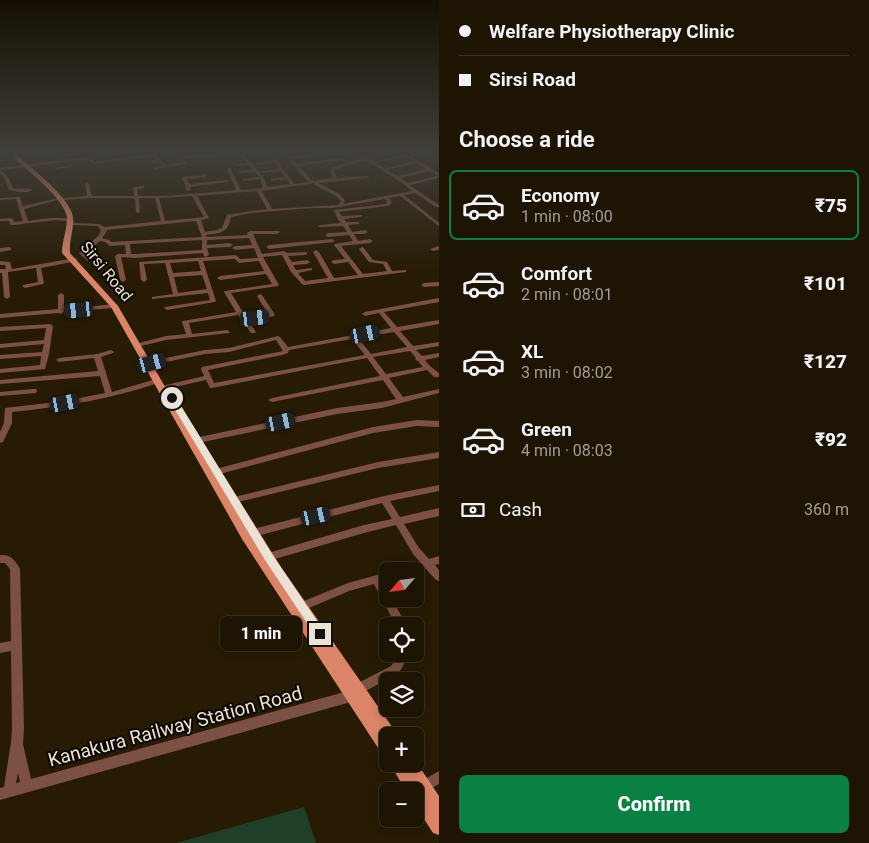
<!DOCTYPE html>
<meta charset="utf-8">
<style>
:root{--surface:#1d1403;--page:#251d0d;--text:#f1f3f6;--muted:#a09e9a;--line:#3b3325;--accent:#0b8043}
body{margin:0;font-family:Roboto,sans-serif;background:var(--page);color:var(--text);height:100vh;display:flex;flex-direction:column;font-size:19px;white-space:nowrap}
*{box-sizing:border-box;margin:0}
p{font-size:16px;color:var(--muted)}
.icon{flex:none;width:28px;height:28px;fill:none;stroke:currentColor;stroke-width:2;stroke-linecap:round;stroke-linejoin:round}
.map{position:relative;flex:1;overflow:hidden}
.details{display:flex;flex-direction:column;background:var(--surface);width:430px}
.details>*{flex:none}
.top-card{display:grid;align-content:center;height:110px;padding:0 20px;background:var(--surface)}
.needle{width:32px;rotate:242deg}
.tools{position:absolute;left:379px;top:562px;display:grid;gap:10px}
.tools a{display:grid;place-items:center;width:45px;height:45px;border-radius:8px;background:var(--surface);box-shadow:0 2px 8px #0003,0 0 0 1px var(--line);font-size:25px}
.end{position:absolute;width:22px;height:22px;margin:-11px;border:6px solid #eae2d4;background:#111;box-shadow:0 0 0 2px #111}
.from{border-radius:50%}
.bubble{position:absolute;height:35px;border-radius:8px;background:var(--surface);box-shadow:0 2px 8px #0003,0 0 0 1px var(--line);font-size:16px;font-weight:800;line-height:35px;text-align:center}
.car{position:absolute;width:15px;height:30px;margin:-15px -8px;border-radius:6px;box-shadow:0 0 4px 1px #0007;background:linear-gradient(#222 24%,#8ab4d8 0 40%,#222 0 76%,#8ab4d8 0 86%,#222 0)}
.top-card b{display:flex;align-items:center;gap:18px;height:48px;font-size:19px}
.top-card b+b{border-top:1px solid var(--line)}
.top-card i{width:12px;height:12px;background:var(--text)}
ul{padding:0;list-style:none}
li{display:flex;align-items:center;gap:15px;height:70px;margin:0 10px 8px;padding:0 10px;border:2px solid transparent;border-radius:8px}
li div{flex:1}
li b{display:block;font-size:19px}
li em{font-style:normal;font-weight:800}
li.on{border-color:var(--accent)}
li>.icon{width:45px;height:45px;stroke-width:1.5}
h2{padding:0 20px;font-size:22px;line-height:60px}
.pay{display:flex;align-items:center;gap:12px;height:55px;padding:0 20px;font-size:19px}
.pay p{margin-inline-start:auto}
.cta{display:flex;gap:10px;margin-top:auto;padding:10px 20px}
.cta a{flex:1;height:58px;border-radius:8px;background:var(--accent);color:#fff;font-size:20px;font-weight:800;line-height:58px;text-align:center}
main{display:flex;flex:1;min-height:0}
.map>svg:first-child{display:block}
.green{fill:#1f3f28}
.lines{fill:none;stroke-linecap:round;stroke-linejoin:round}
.minor{fill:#7c5143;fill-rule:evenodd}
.major{fill:#dc8467;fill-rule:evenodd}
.route{fill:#eae2d4}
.labels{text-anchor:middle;stroke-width:4;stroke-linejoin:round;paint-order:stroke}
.street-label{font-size:16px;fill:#eae2d4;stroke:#0c0701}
.near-street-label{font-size:19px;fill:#eae2d4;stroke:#0c0701}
</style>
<main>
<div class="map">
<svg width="439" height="843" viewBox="0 0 439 843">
<rect width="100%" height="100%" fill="#271b04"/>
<!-- green -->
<polygon class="green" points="304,807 316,843 176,843"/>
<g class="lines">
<!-- minor -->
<g class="minor">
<polygon points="73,153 78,153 55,160 53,159"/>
<path d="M109,153H118L91,157L94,162L154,154L166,165L183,162L176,153H180L182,156L232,153L234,154L232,155L184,158L188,163L187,164L156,169H154V167L162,166L159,162L149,163V161L157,160L153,156L93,164L89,159L1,170L8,177L13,188C19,190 28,187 33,190C26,194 17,192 9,190L4,177L0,173V168L87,157L86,156L88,155Z"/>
<path d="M239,153H243L251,163H253V165L263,177L268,187L290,184L287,179L271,181V179L285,177L281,171L262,173V171H264L279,169L275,163L256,165V163H257L273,161L267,153H271L278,161L279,163L294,184L308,182L283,153H287L291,157L324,153H332L293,159L297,164L342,158L349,162L360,158L351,153H355L363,157L377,153H382L381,154L369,158L375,162L403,155L401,153H405L409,155L423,153V155L412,157L439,173V178L410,185L418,191L439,205V207H436L415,193L404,195L439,223V226L400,196L389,198L392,203L388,206L339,212L342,216L362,215V216L360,217L344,219L346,222H358L360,223L358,224L348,225L352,232L365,230L368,232L365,234H354L358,241L370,239L373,241L370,243L341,246L363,274L387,271L383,264L369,262L359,249L362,247L364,248L373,260L387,262L392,271L406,270V272L304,285L302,284L291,272L282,255L263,257L279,285L278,286L231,293L246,317L268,314L257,296L260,294L262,295L275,315L272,317L248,320L256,332L255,333H251L238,315L189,323L192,334L227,330L230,332L229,333L166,340L141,346L139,345L138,344L139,343L166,336L186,334L182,322L183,321L236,312L224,292L225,291L272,284L266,274L220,280L217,278L220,276L264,271L259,261L239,263L235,259L203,261L216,301L215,302L167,310L164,308L165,307L210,300L208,293L152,299V297L173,294L165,263L144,264L147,280L144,282L141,280L139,262L236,255L240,259L258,258L254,248L235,250L232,248L235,246L252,245L249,238L207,240V245L230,243L233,245L230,247L207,248L209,255L206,257L204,256L203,253L135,258L121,257L126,280L123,282L120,280L115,256L118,254H126L125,245L110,246L105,242L100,241L85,253L93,260L88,261L79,253L98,236L101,231L98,226L73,225L71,224L73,223L99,224L104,227L161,221L155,198H139L140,212L138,213L136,212L135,199L132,198H90L64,200L62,199L64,198L87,196L85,184L87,183L89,184L92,196H134L133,187L144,186V188L137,189L138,196H167L236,190L227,169L229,168L231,169L241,190L263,188L260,179L243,181V179L259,177L255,172L239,173V171H241L253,170L249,165L237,166V164L247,163ZM406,156L414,162L384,168L377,163ZM341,160L345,163L332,167L330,170L332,178L313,181L299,166ZM366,160L405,185L412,191L343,204L345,201L340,194L318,183L369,178V177L367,176L337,178L334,170ZM417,163L426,169L398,176L387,170ZM429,171L438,176L408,183L401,178ZM315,183V185L336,196L341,201L338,205L272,209L262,191ZM257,191L267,209L251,211L227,215L222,228L217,230L205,232L201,220L209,218L197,196ZM192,196L204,217L165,221L159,198ZM385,199L387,203L385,204L334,210V211L337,217V218L341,223L320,225L318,226L320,227L343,226L347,232L328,233L325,235L328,237L349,235L353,241L335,244L334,245L345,259L334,260L331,262L334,264L348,262L358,275L334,278L319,252L316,250L313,252L328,278L305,281L298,273L312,270V268L296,270L293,265L307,264L310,262L307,260L292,262L288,256L305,255L307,254V252L287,253L284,251L262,254L253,234H277L280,232L279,231H250L247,233L248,235L207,237L206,235C221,233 228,233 231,217L251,213L311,208H333ZM196,221L202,237L111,242L109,240L102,238L107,231L106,230ZM202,240V250L135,254H131L130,244ZM198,261L201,271L173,273L170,263ZM202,275L207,289L178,293L174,277Z"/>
<polygon points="71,165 72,165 72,167 56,169 54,168"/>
<polygon points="204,175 206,175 206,177 187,179 189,184 227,180 229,181 227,182 190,187 191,190 187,191 182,177"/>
<path d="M20,197L23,206L59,198L61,199L24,209L28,221C43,219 61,215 75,221L73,222L56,220L13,225H11L9,221H0V219L12,218L14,222L23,221L16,199L0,200V198Z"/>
<polygon points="332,239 334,240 334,242 269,249 266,247 269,245"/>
<polygon points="439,246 439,250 433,251 430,249"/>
<polygon points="9,247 11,248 11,250 0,252 0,248"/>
<polygon points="75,258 77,259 77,261 41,268 44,283 43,284 25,288 22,286 23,285 38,282 36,268 8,272 10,297 7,299 4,297 2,273 0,273 0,269 6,269 5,265 0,265 0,261 10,262 12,269"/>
<polygon points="439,282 439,286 424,287 421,285 424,283"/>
<polygon points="61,293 64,295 64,309 114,304 117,306 114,308 64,312 61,314 58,313 0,318 0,314 58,309 58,295"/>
<path d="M439,298V302L384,312L397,327L439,320V324L400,331L413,346L439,342V346L416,350L422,356L439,353V357L425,360L430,366L439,373V377H434L427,370L389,378L403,397L439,389V393L382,408L337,414L198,443L195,442L194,440L195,438L337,408L382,402L396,399L383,380L272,402L268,400L272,398L380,376L367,358L212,388H210L206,380L166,389L162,387L166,385L204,376L201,369L202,367L283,351L276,340L229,352L205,354L151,365L148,363L151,361L205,350L229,348L278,336L280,337L288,347L391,328L379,313L365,316L362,314L365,312ZM394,332L407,347L371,354L358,338ZM352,339L365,355L214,383L208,370L282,355L288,353L289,350ZM410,351L416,358L415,359L416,360L418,361L423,367L386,374L373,357Z"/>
<polygon points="50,324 53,326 49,354 45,369 0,373 0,369 40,365 41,356 0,359 0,355 42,352 44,344 0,348 0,344 44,340 46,328 0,331 0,327"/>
<path d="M111,350L114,352L113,353L101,357L112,392L156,379H158L159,381L158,383C111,399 62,407 12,412V423L3,442L0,443V432L4,423L5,408L64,401L105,393L100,376L0,384V380L98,371L94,358L59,362L56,360L59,358L97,354Z"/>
<polygon points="33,389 36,389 37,391 36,393 0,396 0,392"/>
<polygon points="417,420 439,421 439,427 417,426 373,433 216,475 213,474 212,472 213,470 216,469 373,427"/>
<polygon points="439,452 439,458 378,468 234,503 231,502 230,500 231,498 234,497 378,462"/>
<polygon points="439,485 439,491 390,501 400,517 439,508 439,516 404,524 419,548 429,559 439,556 439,564 435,565 439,570 439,581 436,580 425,568 415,572 399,571 401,568 420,562 413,554 396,525 364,533 268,561 265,560 263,557 265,554 268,553 364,525 392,519 382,503 249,538 246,537 245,534 246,531 249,530 384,496"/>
<path d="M0,555C11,554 15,560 20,569L24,728L23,744L31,779L348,691L362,681L391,666L395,660L396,654H406C405,676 388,679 371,688C364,692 359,698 351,702L0,800V788L4,787L11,742L12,728L11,651L0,653V643L11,641L10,569L5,563H0ZM18,773L20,782L16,783Z"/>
<polygon points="388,572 388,580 383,582 388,590 388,599 392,599 402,617 401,620 397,622 393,620 374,584 349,591 302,611 299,609 297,606 299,603 348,583"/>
<polygon points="411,621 416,623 417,626 416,629 415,626 406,626 407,623"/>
<polygon points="439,771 439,784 424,792 420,790 418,786 420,782"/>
</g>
<!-- major -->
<g class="major">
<path d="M12,153H16L19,157C33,170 72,199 73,218C74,229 69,241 70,253L118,306L217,476H224L281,567L395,731L398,736H388V756L382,754L242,539L111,307L62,253C62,241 67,230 67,218C66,200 28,171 15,159Z"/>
<polygon points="415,760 439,796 439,835 433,833 415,805 415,791 406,791 390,764 415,764"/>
</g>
</g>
<!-- sky -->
<linearGradient id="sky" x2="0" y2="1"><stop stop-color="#150f02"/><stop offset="0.56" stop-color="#413f3a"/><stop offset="1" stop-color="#413f3a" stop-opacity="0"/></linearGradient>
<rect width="439" height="271" fill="url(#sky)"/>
<!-- route -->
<polygon class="route" points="172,395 175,396 272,554 324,631 326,634 324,638 320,640 317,638 265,560 168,398"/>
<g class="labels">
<!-- street labels -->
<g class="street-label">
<text transform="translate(107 271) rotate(51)" y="6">Sirsi Road</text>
</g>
<!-- near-street labels -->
<g class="near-street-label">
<text transform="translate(175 726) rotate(-15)" y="7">Kanakura Railway Station Road</text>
</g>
</g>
</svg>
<div class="tools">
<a><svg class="needle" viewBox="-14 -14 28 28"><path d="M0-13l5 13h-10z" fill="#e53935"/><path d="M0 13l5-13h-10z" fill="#a09e9a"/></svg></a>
<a><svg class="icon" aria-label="locate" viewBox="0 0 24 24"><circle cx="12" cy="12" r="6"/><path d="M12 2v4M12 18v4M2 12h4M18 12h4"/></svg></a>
<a><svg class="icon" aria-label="layers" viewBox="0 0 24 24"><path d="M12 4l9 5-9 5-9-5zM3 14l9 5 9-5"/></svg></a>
<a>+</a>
<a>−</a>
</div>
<i class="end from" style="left:172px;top:398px"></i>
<i class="end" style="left:320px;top:634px"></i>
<div class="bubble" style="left:220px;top:616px;width:82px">1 min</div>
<i class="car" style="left:79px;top:310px;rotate:264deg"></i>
<i class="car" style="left:255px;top:318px;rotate:83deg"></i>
<i class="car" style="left:365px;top:334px;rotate:78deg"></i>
<i class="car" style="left:152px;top:363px;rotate:75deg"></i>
<i class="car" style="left:65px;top:403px;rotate:79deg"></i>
<i class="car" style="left:281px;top:422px;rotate:78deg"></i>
<i class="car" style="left:316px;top:516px;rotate:77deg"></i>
</div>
<section class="details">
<div class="top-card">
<b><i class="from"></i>Welfare Physiotherapy Clinic</b>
<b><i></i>Sirsi Road</b>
</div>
<h2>Choose a ride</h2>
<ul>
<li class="on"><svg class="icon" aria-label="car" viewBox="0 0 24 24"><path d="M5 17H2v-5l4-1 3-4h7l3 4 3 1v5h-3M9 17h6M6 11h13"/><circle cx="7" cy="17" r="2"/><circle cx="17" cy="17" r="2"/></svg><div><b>Economy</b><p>1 min · 08:00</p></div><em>₹75</em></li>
<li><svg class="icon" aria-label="car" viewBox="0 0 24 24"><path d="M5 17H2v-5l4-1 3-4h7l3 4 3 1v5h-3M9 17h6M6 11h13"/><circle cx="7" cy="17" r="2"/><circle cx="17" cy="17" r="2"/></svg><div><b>Comfort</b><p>2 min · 08:01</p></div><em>₹101</em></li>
<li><svg class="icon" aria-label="car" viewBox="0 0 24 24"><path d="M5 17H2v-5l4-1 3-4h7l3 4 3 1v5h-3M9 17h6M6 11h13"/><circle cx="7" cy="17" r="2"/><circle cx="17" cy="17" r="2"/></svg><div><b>XL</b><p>3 min · 08:02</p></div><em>₹127</em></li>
<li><svg class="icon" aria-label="car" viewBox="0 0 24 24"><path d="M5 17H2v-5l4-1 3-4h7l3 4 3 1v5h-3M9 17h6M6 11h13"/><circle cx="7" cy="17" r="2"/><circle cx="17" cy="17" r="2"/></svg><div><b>Green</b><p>4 min · 08:03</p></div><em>₹92</em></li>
</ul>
<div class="pay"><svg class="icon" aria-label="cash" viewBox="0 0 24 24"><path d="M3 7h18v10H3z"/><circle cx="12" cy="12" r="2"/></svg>Cash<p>360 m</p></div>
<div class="cta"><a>Confirm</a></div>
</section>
</main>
